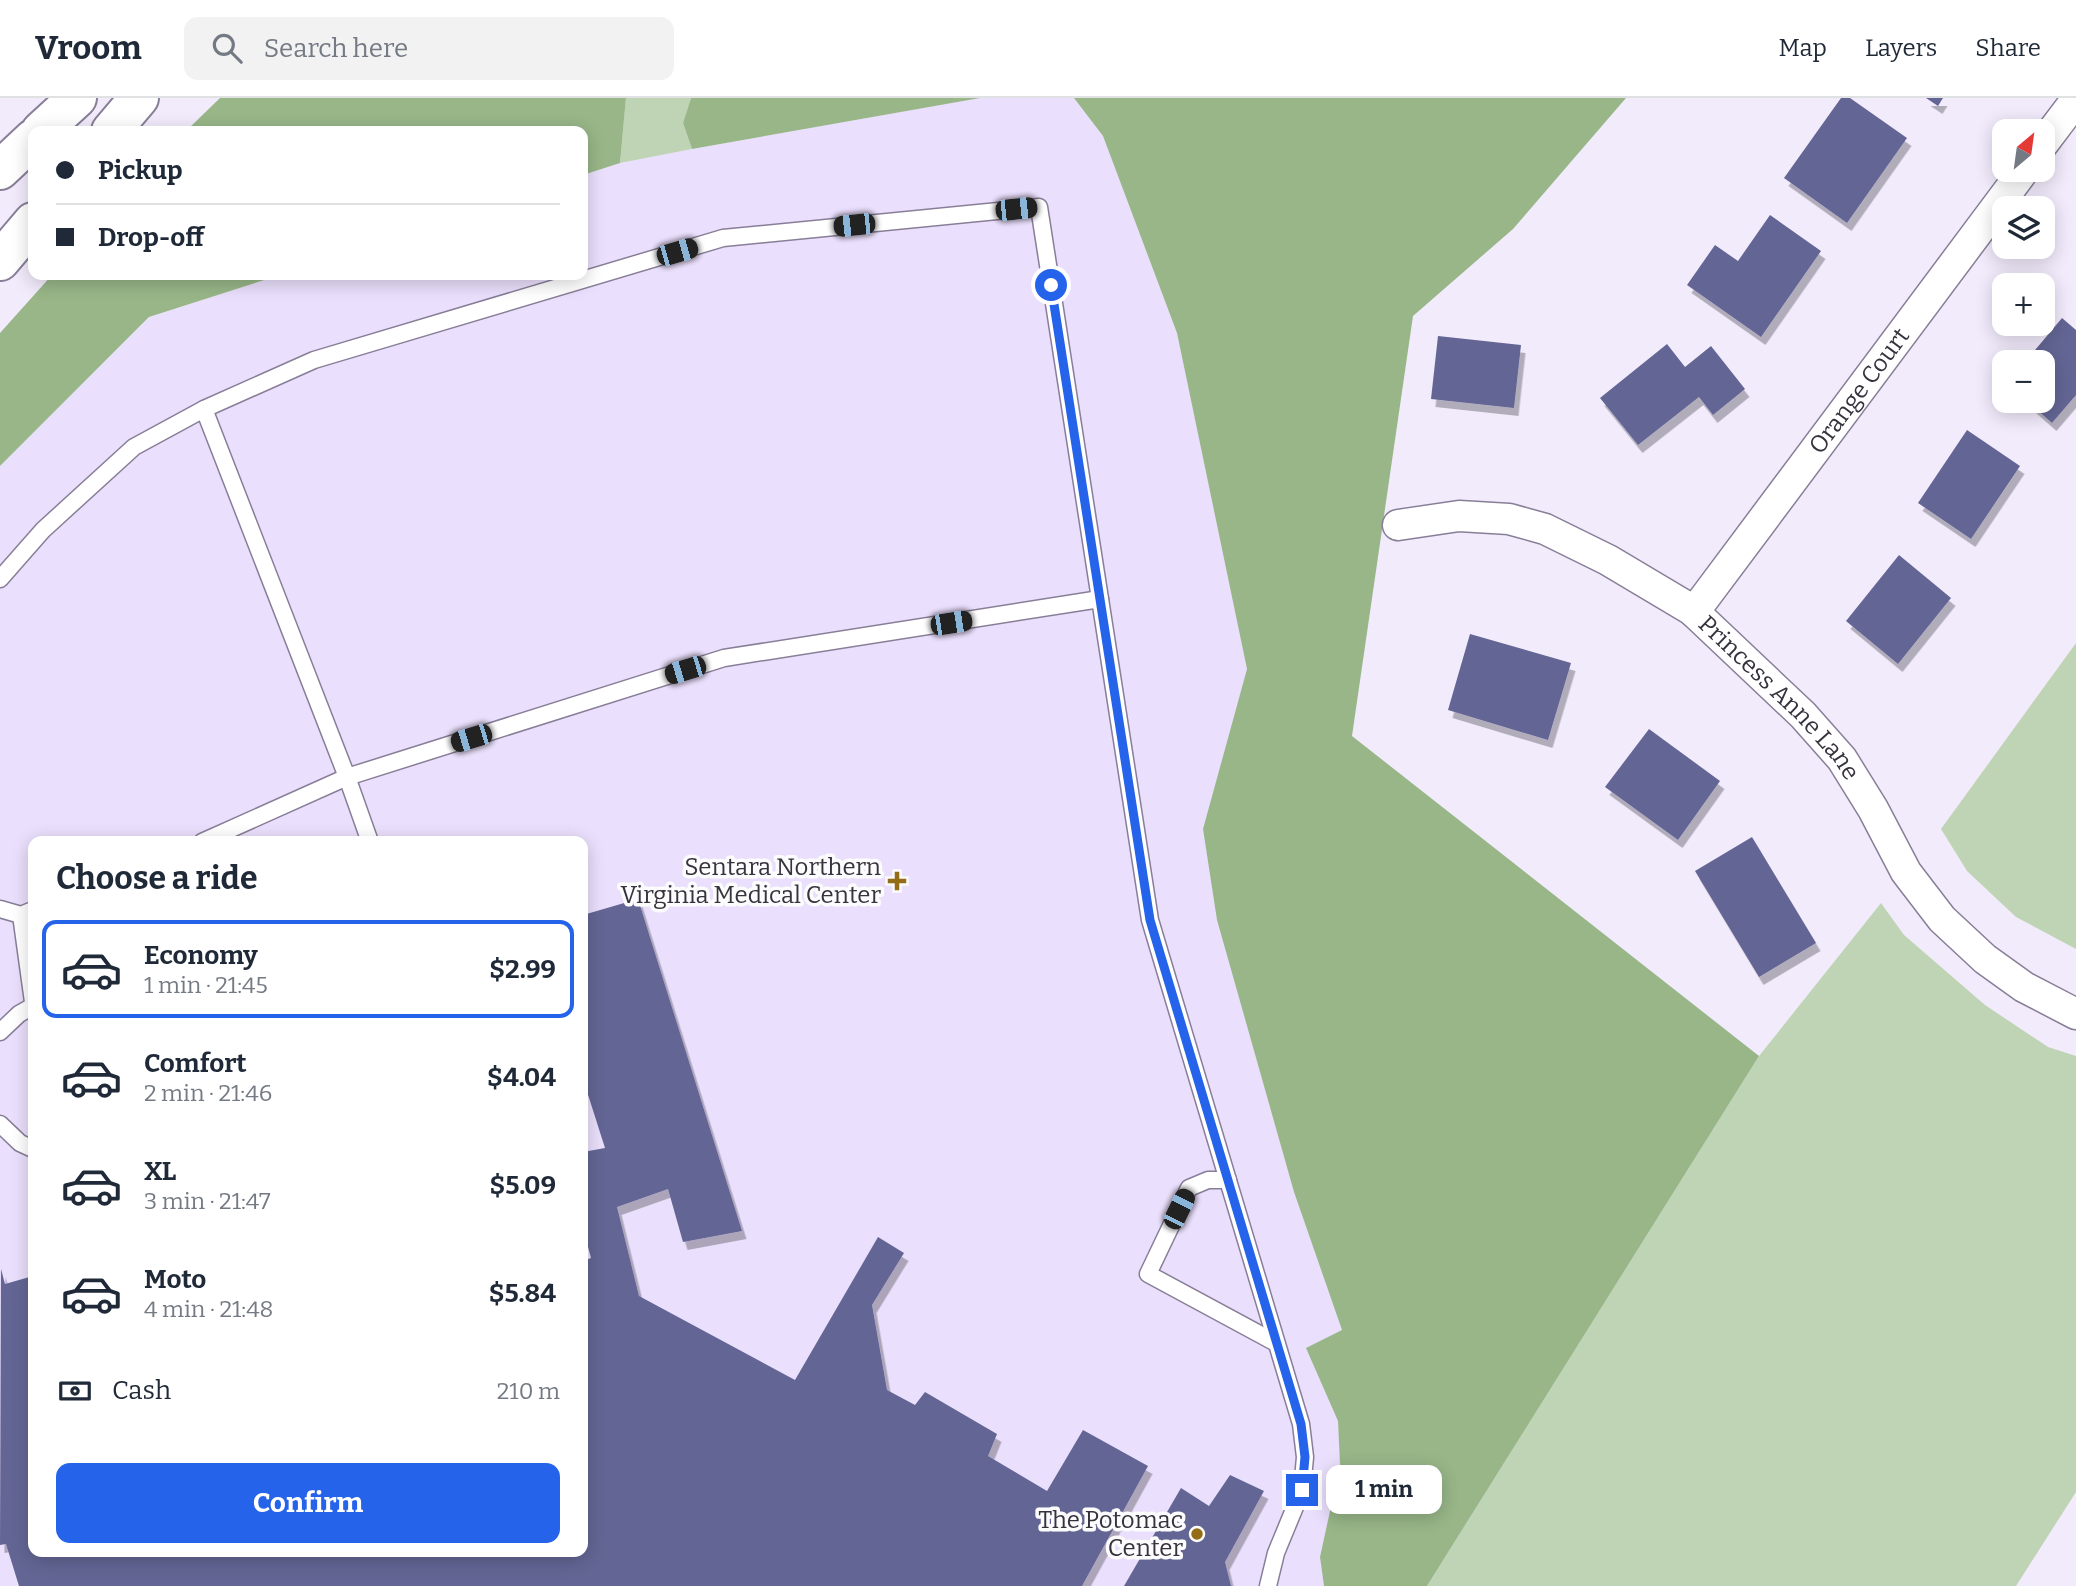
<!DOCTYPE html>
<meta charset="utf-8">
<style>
:root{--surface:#fff;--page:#f2f2f3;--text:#1f2937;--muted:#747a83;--line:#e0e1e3;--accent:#2563eb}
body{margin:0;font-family:Bitter,serif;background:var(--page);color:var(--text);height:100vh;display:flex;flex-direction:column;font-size:26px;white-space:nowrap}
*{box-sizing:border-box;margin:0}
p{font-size:23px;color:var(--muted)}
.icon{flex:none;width:38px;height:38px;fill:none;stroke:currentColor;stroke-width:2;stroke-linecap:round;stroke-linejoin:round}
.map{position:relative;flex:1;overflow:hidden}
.sheet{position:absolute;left:28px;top:738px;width:560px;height:721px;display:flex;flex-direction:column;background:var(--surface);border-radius:14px;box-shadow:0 4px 18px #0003}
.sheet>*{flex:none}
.hud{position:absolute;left:28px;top:28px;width:560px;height:154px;border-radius:14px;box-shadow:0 4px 18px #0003;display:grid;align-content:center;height:154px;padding:0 28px;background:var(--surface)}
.needle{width:46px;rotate:29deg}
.controls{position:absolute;left:1992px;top:21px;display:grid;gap:14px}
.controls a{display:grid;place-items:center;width:63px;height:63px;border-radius:14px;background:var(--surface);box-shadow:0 4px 18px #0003;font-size:35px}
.end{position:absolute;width:32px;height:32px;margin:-16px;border:9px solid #2563eb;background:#fff;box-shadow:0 0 0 4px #fff}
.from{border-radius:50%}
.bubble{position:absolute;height:49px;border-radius:14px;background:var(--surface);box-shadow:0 4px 18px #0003;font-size:23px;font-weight:700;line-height:49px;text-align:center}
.car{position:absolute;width:21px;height:42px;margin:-21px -10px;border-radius:9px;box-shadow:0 0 5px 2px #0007;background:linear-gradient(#222 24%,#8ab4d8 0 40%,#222 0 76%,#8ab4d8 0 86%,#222 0)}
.hud b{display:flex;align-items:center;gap:24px;height:66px;font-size:26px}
.hud b+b{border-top:2px solid var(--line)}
.hud i{width:18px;height:18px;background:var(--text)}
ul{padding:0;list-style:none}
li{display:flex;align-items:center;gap:21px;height:98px;margin:0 14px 10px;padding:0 14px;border:4px solid transparent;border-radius:14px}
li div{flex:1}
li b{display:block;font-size:26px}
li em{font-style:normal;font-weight:700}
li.on{border-color:var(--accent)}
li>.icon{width:63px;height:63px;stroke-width:1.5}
h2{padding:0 28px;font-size:32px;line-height:84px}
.pay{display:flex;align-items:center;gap:18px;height:77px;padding:0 28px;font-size:26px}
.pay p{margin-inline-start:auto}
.action{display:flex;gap:14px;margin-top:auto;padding:14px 28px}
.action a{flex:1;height:80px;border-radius:14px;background:var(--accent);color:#fff;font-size:28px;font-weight:700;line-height:80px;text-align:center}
header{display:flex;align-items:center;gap:42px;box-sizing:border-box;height:98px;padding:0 35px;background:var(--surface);border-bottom:2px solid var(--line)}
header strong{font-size:33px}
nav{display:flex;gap:38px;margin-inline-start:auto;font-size:24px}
.search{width:490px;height:63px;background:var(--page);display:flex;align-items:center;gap:18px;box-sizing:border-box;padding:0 24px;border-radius:14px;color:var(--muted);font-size:26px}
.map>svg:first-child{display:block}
.built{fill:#eadffc;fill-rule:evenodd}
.green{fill:#bfd4b4}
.forest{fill:#98b688}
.building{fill:#646694;filter:url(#shadow)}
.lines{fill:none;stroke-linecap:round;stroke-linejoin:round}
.lane-casing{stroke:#887e97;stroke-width:19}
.street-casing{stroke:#887e97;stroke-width:33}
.highway-casing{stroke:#887e97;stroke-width:42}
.lane{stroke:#fff;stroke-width:16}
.street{stroke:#fff;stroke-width:30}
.highway{stroke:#fff;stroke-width:38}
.route{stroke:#2563eb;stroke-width:9}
.poi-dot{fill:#946c16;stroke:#fcfcfc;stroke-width:2.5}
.labels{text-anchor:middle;stroke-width:7;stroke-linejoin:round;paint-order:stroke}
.street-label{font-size:24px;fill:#37333e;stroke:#fcfcfc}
.poi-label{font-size:24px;fill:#37333e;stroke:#fcfcfc;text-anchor:end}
</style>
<header>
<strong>Vroom</strong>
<div class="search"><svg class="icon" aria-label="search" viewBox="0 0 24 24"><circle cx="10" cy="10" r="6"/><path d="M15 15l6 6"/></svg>Search here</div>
<nav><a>Map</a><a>Layers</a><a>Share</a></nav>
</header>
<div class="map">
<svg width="2076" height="1488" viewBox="0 0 2076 1488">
<defs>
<filter id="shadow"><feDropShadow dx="4.5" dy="8" stdDeviation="0" flood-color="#0004"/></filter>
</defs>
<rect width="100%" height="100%" fill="#f2ebfc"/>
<!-- built -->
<path class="built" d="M979,0H1074L1103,38L1177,235L1247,571L1203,731L1217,822L1294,1094L1342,1232L1307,1250L1338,1323L1340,1367L1320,1459L1324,1488H0V368L150,219L280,177H583V77L620,65L692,51ZM33,744H583V1454H33Z"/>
<!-- green -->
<g class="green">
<polygon points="626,0 691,0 683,25 692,51 620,65"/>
<polygon points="2076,545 2076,851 2016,819 1967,773 1941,731"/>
<polygon points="1881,805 1904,837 1985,907 2048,949 2076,958 2076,1394 2016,1488 1427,1488 1759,958"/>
</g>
<!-- forest -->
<g class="forest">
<polygon points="220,0 626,0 620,65 583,77 583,33 186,33"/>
<polygon points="691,0 980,0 692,51 683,25"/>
<polygon points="1074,0 1626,0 1513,131 1413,218 1352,638 1759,958 1427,1488 1324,1488 1320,1459 1340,1367 1338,1323 1306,1250 1342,1232 1294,1094 1217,822 1203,731 1247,571 1177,235 1103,38"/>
<polygon points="52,177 280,177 149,219 0,368 0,235"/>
</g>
<!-- building -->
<g class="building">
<polygon points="1841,0 1850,0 1907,40 1847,125 1784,80"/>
<polygon points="1926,0 1943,0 1938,8"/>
<polygon points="1770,117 1821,153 1761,239 1687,187 1715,147 1738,163"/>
<polygon points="2062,220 2076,232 2076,297 2052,325 2027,303 2042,303 2042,264 2025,264"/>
<polygon points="1438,238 1521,247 1514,310 1431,301"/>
<polygon points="1667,246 1685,269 1711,248 1745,291 1713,317 1699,299 1638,347 1600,300"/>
<polygon points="1967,332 2020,368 1971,441 1918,405"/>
<polygon points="1899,457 1951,500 1898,566 1846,523"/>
<polygon points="1470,536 1571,565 1548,642 1448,612"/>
<polygon points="1649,631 1720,683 1678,742 1605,689"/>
<polygon points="1752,739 1816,845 1759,879 1695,773"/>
<polygon points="638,801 742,1133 683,1144 668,1091 617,1109 639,1198 795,1282 878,1139 904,1155 872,1207 887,1292 915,1307 925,1294 997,1336 988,1358 1047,1393 1083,1332 1148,1368 1082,1488 19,1488 6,1446 0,1447 1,1171 5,1186 33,1178 33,1454 583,1454 583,1163 591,1160 583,1130 583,1054 605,1050 583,981 583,817"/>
<polygon points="1230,1377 1264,1393 1225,1464 1231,1488 1124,1488 1181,1390 1209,1408"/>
</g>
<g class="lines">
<defs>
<g id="lane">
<polyline points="204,311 347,679 370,744"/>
<polyline points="0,481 43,432 134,349 204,311 314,262 723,140 1039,109 1150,822 1301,1326 1305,1359 1302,1392 1276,1455 1268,1488"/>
<polyline points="202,744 347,679 724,560 1100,501"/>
<polyline points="0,811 21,817 33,812"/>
<polyline points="21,817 33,904"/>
<polyline points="0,934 19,916 33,908"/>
<polyline points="0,1026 20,1045 33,1051"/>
<polyline points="1228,1082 1208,1082 1189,1090 1148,1176 1276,1245"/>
</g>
<g id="street">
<polyline points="2042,47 2076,2"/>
<path id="s1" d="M1398,427L1459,418L1509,421L1545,431L1608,462L1692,512L1803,617L1842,661L1873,711L1906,774L1942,821L1985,861L2024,889L2076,916"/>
<path id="s2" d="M1694,514L2024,72"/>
</g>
<g id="highway">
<polyline points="41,33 77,0"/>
<polyline points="111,33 139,0"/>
<polyline points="0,72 33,41"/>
<polyline points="0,163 33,124"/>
</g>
</defs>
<!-- lane casing -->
<use href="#lane" class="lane-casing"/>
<!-- street casing -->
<use href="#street" class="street-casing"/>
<!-- highway casing -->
<use href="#highway" class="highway-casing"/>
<!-- lane -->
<use href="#lane" class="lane"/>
<!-- street -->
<use href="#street" class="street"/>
<!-- highway -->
<use href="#highway" class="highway"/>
</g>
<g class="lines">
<!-- route -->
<polyline class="route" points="1051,187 1150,822 1301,1326 1305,1359 1302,1392"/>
</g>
<!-- markers -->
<g class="poi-dot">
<path d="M893.5 772.5h7v7h7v7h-7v7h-7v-7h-7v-7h7z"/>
<circle cx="1197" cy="1436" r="7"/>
</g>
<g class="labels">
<!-- street labels -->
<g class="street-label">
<text dy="8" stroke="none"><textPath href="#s2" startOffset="276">Orange Court</textPath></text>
<text dy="8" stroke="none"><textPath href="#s1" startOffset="441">Princess Anne Lane</textPath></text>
</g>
<!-- poi labels -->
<g class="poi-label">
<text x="881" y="777">Sentara Northern<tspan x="881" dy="28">Virginia Medical Center</tspan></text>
<text x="1183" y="1430">The Potomac<tspan x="1183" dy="28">Center</tspan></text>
</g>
</g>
</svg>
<div class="controls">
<a><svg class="needle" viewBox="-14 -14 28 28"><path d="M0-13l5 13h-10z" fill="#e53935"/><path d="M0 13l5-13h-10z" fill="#747a83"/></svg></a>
<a><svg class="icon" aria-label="layers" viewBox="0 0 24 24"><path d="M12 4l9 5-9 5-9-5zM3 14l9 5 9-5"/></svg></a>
<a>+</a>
<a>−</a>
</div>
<i class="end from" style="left:1051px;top:187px"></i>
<i class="end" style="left:1302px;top:1392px"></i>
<div class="bubble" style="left:1326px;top:1367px;width:116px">1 min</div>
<i class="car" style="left:1016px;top:111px;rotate:84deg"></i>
<i class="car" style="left:854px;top:127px;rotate:264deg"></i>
<i class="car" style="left:677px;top:154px;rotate:74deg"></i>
<i class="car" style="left:951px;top:525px;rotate:81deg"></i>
<i class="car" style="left:685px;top:572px;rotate:253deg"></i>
<i class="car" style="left:471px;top:640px;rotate:253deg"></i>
<i class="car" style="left:1179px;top:1111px;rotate:26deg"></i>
<div class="hud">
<b><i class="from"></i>Pickup</b>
<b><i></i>Drop-off</b>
</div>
<section class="sheet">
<h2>Choose a ride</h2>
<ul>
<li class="on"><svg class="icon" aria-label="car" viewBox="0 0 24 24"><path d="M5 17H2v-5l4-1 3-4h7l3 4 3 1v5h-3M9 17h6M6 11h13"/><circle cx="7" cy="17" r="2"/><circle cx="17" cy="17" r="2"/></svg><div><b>Economy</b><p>1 min · 21:45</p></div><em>$2.99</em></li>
<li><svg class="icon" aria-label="car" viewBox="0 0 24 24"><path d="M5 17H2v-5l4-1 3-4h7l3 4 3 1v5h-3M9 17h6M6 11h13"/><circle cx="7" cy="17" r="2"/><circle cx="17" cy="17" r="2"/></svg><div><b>Comfort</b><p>2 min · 21:46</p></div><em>$4.04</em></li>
<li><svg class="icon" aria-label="car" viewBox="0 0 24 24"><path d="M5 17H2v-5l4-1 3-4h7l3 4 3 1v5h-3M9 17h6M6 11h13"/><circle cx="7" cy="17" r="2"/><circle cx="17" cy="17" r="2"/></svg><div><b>XL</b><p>3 min · 21:47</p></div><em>$5.09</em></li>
<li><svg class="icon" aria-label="car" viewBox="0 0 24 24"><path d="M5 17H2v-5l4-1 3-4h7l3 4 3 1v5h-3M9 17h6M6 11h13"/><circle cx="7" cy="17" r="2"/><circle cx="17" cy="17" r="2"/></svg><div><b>Moto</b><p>4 min · 21:48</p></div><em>$5.84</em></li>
</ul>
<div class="pay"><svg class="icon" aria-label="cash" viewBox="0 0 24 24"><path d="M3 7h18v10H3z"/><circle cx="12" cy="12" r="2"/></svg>Cash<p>210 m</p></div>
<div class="action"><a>Confirm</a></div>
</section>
</div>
